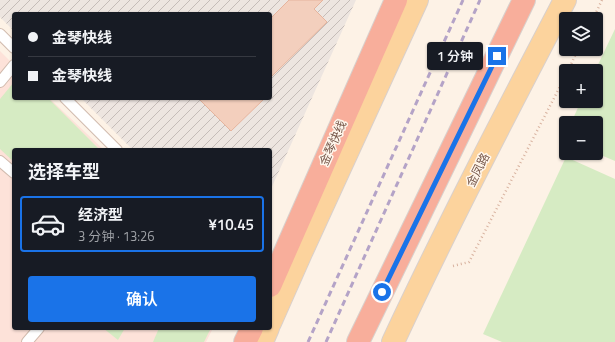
<!DOCTYPE html>
<html lang="zh">
<meta charset="utf-8">
<style>
:root{--surface:#171b24;--page:#242831;--text:#f1f3f6;--muted:#9ea1a6;--line:#363941;--accent:#1a73e8}
body{margin:0;font-family:"Titillium Web","Noto Sans SC",sans-serif;background:var(--page);color:var(--text);height:100vh;display:flex;flex-direction:column;font-size:15px;white-space:nowrap}
*{box-sizing:border-box;margin:0}
p{font-size:13px;color:var(--muted)}
.icon{flex:none;width:22px;height:22px;fill:none;stroke:currentColor;stroke-width:2;stroke-linecap:round;stroke-linejoin:round}
.map{position:relative;flex:1;overflow:hidden}
.details{position:absolute;left:12px;top:148px;width:260px;height:182px;display:flex;flex-direction:column;background:var(--surface);border-radius:4px;box-shadow:0 1px 3px #0004}
.details>*{flex:none}
.hud{position:absolute;left:12px;top:12px;width:260px;height:88px;border-radius:4px;box-shadow:0 1px 3px #0004;display:grid;align-content:center;height:88px;padding:0 16px;background:var(--surface)}
.tools{position:absolute;left:559px;top:12px;display:grid;gap:8px}
.tools a{display:grid;place-items:center;width:44px;height:44px;border-radius:4px;background:var(--surface);box-shadow:0 1px 3px #0004;font-size:20px}
.end{position:absolute;width:18px;height:18px;margin:-9px;border:5px solid #1a73e8;background:#fff;box-shadow:0 0 0 2px #fff}
.from{border-radius:50%}
.bubble{position:absolute;height:28px;border-radius:4px;background:var(--surface);box-shadow:0 1px 3px #0004;font-size:13px;font-weight:600;line-height:28px;text-align:center}
.hud b{display:flex;align-items:center;gap:14px;height:38px;font-size:15px}
.hud b+b{border-top:1px solid var(--line)}
.hud i{width:10px;height:10px;background:var(--text)}
ul{padding:0;list-style:none}
li{display:flex;align-items:center;gap:12px;height:56px;margin:0 8px 6px;padding:0 8px;border:2px solid var(--line);border-radius:4px}
li div{flex:1}
li b{display:block;font-size:15px}
li em{font-style:normal;font-weight:600}
li.active{border-color:var(--accent)}
li>.icon{width:36px;height:36px;stroke-width:1.5}
h2{padding:0 16px;font-size:18px;line-height:48px}
.button{display:flex;gap:8px;margin-top:auto;padding:8px 16px}
.button a{flex:1;height:46px;border-radius:4px;background:var(--accent);color:#fff;font-size:16px;font-weight:600;line-height:46px;text-align:center}
.map>svg:first-child{display:block}
.commercial{fill:#fde2d9}
.industrial{fill:url(#industrial-furrows)}
.grass{fill:#d6ebc3}
.building{fill:#f3cfbd;stroke:#e6b49d}
.lines{fill:none;stroke-linecap:round;stroke-linejoin:round}
.lane-casing{stroke:#d1bbae;stroke-width:12}
.primary-casing{stroke:#d9d0cc;stroke-width:24}
.highway-casing{stroke:#d9d0cc;stroke-width:24}
.path{stroke:#d8b29f;stroke-width:2.5;stroke-dasharray:1 3;stroke-linecap:butt}
.lane{stroke:#fff;stroke-width:10}
.primary{stroke:#fcd39d;stroke-width:22}
.highway{stroke:#f8ae9b;stroke-width:22}
.rail{stroke:#b4a3c7;stroke-width:3;stroke-dasharray:6 4;stroke-linecap:butt}
.route{stroke:#1a73e8;stroke-width:5}
.labels{text-anchor:middle;stroke-width:3;stroke-linejoin:round;paint-order:stroke}
.street-label{font-size:12px;fill:#77574a;stroke:#fff7ed}
</style>
<div class="map">
<svg width="615" height="342" viewBox="0 0 615 342">
<defs>
<pattern id="industrial-furrows" width="10" height="10" patternUnits="userSpaceOnUse"><rect width="10" height="10" fill="#ede5e0"/><path d="M-1 1l2-2M0 10L10 0M9 11l2-2" fill="none" stroke="#c5bcb8"/></pattern>
</defs>
<rect width="100%" height="100%" fill="#fdf2e6"/>
<!-- commercial -->
<polygon class="commercial" points="0,51 14,65 14,98 49,98 104,150 14,150 14,328 213,328 206,342 0,342"/>
<!-- industrial -->
<polygon class="industrial" points="0,0 356,0 270,191 270,150 133,150 81,98 270,98 270,14 14,14 14,31 0,17"/>
<!-- grass -->
<g class="grass">
<polygon points="615,29 615,161 596,153 596,123 571,123 581,101 596,101 596,71 595,71"/>
<polygon points="14,82 14,98 48,98 100,150 14,150 14,162 0,149 0,99"/>
<polygon points="566,157 615,179 615,342 502,342 483,334"/>
<polygon points="103,328 125,328 118,340"/>
<polygon points="159,328 211,328 204,342 153,342"/>
</g>
<!-- building -->
<g class="building">
<polygon points="289,0 323,0 314,9 327,22 270,78 270,19"/>
<polygon points="198,98 265,98 231,131"/>
</g>
<g class="lines">
<defs>
<g id="lane">
<polyline points="0,34 14,48"/>
<polyline points="0,82 14,65"/>
<polyline points="65,98 117,150"/>
<polyline points="0,161 14,173"/>
<polyline points="27,342 39,328"/>
</g>
<g id="primary">
<polyline points="270,323 301,253 417,0"/>
<polyline points="262,342 268,328"/>
<path d="M393,342C447,226 506,113 565,0"/>
</g>
<g id="highway">
<polyline points="270,286 396,0"/>
<polyline points="245,342 252,328"/>
<polyline points="358,342 524,0"/>
</g>
</defs>
<!-- lane casing -->
<use href="#lane" class="lane-casing"/>
<!-- primary casing -->
<use href="#primary" class="primary-casing"/>
<!-- highway casing -->
<use href="#highway" class="highway-casing"/>
<!-- path -->
<g class="path">
<polyline points="593,19 602,0"/>
<polyline points="568,71 578,49"/>
<polyline points="453,266 469,262 566,75"/>
</g>
<!-- lane -->
<use href="#lane" class="lane"/>
<!-- primary -->
<use href="#primary" class="primary"/>
<!-- highway -->
<use href="#highway" class="highway"/>
<!-- rail -->
<g class="rail">
<polyline points="308,342 463,0"/>
<polyline points="326,342 480,0"/>
</g>
</g>
<g class="lines">
<!-- route -->
<polyline class="route" points="382,292 497,56"/>
</g>
<g class="labels">
<!-- street labels -->
<g class="street-label">
<text transform="translate(333 143) rotate(-66)" y="4">金琴快线</text>
<text transform="translate(478 170) rotate(-63)" y="4">金凤路</text>
</g>
</g>
</svg>
<div class="tools">
<a><svg class="icon" aria-label="layers" viewBox="0 0 24 24"><path d="M12 4l9 5-9 5-9-5zM3 14l9 5 9-5"/></svg></a>
<a>+</a>
<a>−</a>
</div>
<i class="end from" style="left:382px;top:292px"></i>
<i class="end" style="left:497px;top:56px"></i>
<div class="bubble" style="left:427px;top:42px;width:56px">1 分钟</div>
<div class="hud">
<b><i class="from"></i>金琴快线</b>
<b><i></i>金琴快线</b>
</div>
<section class="details">
<h2>选择车型</h2>
<ul>
<li class="active"><svg class="icon" aria-label="car" viewBox="0 0 24 24"><path d="M5 17H2v-5l4-1 3-4h7l3 4 3 1v5h-3M9 17h6M6 11h13"/><circle cx="7" cy="17" r="2"/><circle cx="17" cy="17" r="2"/></svg><div><b>经济型</b><p>3 分钟 · 13:26</p></div><em>¥10.45</em></li>
</ul>
<div class="button"><a>确认</a></div>
</section>
</div>
